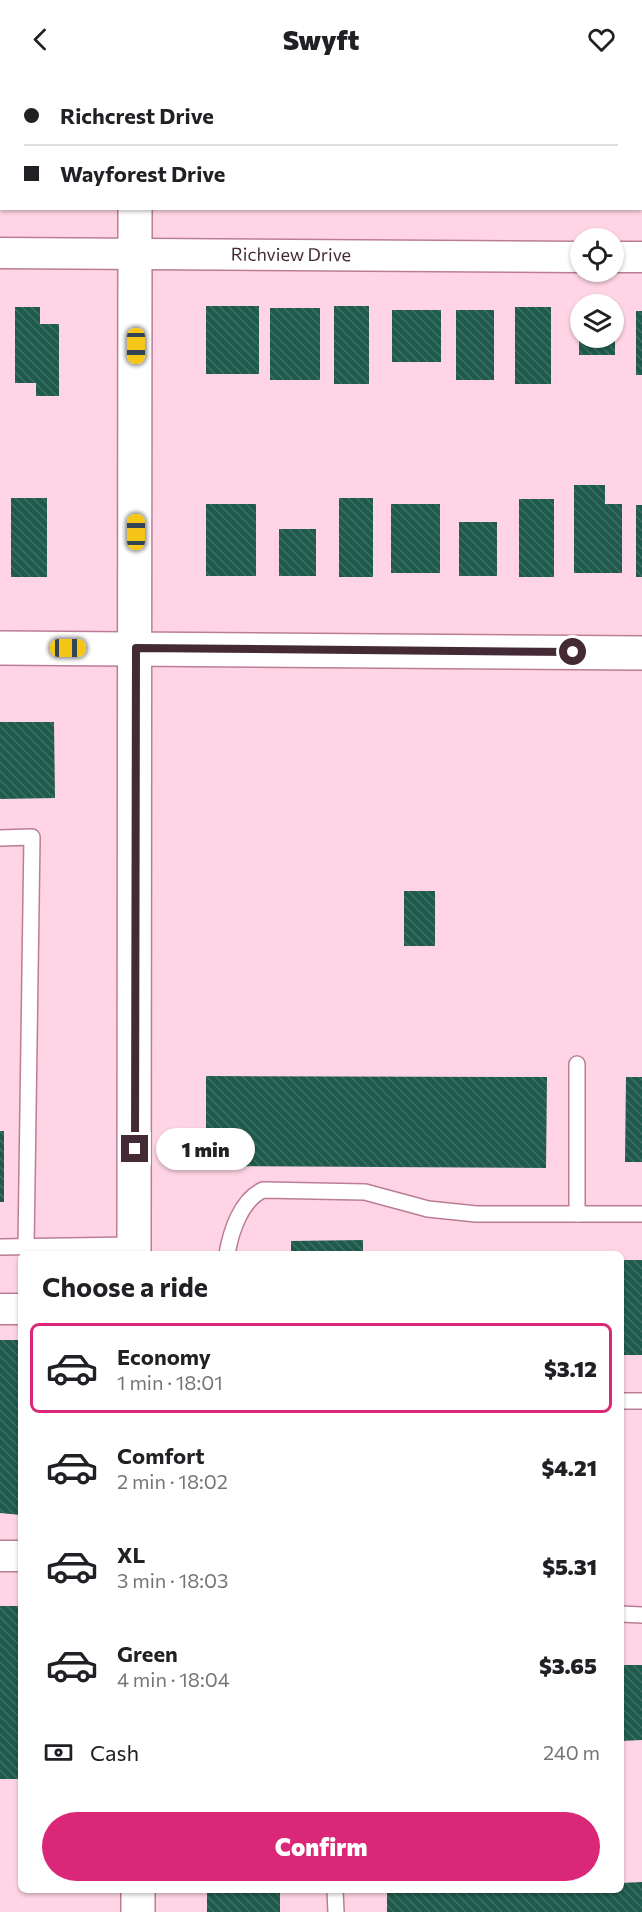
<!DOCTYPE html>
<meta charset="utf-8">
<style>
:root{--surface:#fff;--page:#f2f2f2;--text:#202124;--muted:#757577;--line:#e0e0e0;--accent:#db2777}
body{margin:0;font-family:Commissioner,sans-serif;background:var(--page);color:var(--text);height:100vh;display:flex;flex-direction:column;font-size:22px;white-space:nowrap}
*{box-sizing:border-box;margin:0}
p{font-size:20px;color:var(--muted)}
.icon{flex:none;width:33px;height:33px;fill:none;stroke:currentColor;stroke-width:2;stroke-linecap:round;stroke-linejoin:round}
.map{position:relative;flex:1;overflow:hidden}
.side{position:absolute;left:18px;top:1173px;width:606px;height:642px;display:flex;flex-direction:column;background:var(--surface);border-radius:9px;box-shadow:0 2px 4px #0004}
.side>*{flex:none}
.hud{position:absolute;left:0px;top:0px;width:642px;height:132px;box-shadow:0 2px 4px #0004;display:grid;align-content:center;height:132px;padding:0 24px;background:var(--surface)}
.fabs{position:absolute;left:570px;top:150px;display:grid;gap:12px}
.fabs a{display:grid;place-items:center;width:54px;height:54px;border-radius:50%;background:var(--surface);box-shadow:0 2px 4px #0004;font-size:30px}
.end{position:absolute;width:27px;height:27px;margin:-14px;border:8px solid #442a34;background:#fff;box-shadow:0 0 0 3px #fff}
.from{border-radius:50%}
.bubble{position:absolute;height:42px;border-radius:21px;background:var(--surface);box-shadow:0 2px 4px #0004;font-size:20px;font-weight:800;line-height:42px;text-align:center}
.car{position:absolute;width:18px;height:36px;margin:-18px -9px;border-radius:8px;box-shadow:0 0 4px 2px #0007;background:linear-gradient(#f5c518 24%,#345 0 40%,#f5c518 0 76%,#345 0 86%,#f5c518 0)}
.hud b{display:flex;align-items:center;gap:21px;height:57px;font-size:22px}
.hud b+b{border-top:2px solid var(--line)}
.hud i{width:15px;height:15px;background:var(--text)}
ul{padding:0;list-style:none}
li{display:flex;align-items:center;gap:18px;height:90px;margin:0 12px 9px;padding:0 12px;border:3px solid transparent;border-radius:9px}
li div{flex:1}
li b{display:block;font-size:22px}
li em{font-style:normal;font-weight:800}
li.selected{border-color:var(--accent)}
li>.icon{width:54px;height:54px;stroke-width:1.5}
h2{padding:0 24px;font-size:27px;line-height:72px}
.pay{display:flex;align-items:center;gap:15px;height:66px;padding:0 24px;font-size:22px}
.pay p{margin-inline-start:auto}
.cta{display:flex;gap:12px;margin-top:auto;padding:12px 24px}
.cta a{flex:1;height:69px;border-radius:36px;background:var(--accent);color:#fff;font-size:24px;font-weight:800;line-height:69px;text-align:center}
header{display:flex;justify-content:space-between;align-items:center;height:78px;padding:0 24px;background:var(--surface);font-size:27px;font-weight:800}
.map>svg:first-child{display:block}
.building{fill:url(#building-back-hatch)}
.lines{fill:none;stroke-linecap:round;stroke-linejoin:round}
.service-casing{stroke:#bb7d96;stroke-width:18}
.minor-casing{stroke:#bb7d96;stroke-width:33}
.tertiary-casing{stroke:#bb7d96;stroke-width:36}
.service{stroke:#fff;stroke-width:15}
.minor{stroke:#fff;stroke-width:30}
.tertiary{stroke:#fff;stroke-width:33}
.route{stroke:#442a34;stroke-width:8}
.labels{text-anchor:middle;stroke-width:6;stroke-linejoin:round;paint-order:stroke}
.street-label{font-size:18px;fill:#442a34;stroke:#ffd5e5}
</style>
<header><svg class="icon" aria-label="back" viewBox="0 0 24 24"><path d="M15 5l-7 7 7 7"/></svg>Swyft<svg class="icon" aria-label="heart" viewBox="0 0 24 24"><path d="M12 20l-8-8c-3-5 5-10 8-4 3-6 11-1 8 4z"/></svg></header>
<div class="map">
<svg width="642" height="1834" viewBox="0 0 642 1834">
<defs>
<pattern id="building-back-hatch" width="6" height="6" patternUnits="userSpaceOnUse" patternTransform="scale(1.5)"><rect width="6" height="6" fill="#1e5b4c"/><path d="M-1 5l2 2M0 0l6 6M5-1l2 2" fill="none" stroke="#406f64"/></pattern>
</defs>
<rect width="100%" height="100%" fill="#ffd5e5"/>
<!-- building -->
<g class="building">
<rect x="206" y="228" width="53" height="68"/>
<rect x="334" y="228" width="35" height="78"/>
<polygon points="15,229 40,229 40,246 59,246 59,318 36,318 36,305 15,305"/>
<rect x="515" y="229" width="36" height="77"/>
<rect x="270" y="230" width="50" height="72"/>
<rect x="392" y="232" width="49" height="52"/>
<rect x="456" y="232" width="38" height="70"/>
<rect x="636" y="233" width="6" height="64"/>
<rect x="579" y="260" width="36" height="17"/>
<polygon points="574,407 605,407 605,426 622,426 622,495 574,495"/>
<rect x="11" y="420" width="36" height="79"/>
<rect x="339" y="420" width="34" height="79"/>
<rect x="519" y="421" width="35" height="78"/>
<rect x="206" y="426" width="50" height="72"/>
<rect x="391" y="426" width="49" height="69"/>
<rect x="636" y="427" width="6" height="72"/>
<rect x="459" y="444" width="38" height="54"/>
<rect x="279" y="451" width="37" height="47"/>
<polygon points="0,644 54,644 55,720 0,721"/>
<rect x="404" y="813" width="31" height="55"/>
<polygon points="206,998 547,999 546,1090 206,1088"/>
<polygon points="626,999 642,999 642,1084 625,1084"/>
<rect x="0" y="1053" width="4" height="71"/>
<polygon points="363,1162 363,1176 291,1176 291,1163"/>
<rect x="621" y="1182" width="21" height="95"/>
<polygon points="0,1262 21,1262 21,1437 0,1435"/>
<rect x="0" y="1528" width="21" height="173"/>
<polygon points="621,1587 642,1587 642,1662 621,1663"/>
<polygon points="642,1804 642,1834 387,1834 387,1812 621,1812 621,1805"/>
<rect x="207" y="1812" width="73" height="22"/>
</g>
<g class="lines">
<defs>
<g id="service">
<polyline points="0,760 32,759 26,1169"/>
<polyline points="577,986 577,1136"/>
<polyline points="0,1169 134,1167"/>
<path d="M227,1176C231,1153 241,1122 263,1112L365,1114L428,1131L476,1136H642"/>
<polyline points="621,1323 642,1323"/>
<polyline points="621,1536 642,1537"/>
<polyline points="335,1812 336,1834"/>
</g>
<g id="minor">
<path id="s1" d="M0,175L580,179"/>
<polyline points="614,179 642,179"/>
<polyline points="0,1231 21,1231"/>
<polyline points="0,1478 21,1478"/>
</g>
<g id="tertiary">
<polyline points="135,0 135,2"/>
<polyline points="0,570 642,575"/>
<polyline points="134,1176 135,130"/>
<polyline points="138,1812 138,1834"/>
</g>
</defs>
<!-- service casing -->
<use href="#service" class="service-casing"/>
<!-- minor casing -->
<use href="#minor" class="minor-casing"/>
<!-- tertiary casing -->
<use href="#tertiary" class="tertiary-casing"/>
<!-- service -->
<use href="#service" class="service"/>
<!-- minor -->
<use href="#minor" class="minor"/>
<!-- tertiary -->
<use href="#tertiary" class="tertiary"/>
</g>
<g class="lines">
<!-- route -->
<polyline class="route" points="135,1071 136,570 573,574"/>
</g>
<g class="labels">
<!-- street labels -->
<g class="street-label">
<text dy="6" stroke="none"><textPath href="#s1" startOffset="291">Richview Drive</textPath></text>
</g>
</g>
</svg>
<div class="fabs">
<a><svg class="icon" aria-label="locate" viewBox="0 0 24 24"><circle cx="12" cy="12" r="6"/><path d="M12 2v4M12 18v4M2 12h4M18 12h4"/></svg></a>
<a><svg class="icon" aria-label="layers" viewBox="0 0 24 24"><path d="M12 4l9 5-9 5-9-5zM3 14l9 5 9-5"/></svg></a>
</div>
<i class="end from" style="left:573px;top:574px"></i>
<i class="end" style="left:135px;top:1071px"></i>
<div class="bubble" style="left:156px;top:1050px;width:99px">1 min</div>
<i class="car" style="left:136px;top:268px;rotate:180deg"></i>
<i class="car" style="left:136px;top:454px;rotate:0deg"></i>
<i class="car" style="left:68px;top:570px;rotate:90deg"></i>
<div class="hud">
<b><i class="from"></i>Richcrest Drive</b>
<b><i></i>Wayforest Drive</b>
</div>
<section class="side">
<h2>Choose a ride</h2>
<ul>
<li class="selected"><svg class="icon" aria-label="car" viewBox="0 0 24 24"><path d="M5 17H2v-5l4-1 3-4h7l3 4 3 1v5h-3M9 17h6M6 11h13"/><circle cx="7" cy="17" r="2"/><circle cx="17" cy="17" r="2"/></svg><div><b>Economy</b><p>1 min · 18:01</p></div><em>$3.12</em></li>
<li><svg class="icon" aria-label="car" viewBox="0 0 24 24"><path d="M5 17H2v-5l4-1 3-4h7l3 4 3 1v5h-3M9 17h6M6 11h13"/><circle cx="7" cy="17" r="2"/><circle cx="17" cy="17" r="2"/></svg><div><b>Comfort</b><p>2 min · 18:02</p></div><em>$4.21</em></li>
<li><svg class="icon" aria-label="car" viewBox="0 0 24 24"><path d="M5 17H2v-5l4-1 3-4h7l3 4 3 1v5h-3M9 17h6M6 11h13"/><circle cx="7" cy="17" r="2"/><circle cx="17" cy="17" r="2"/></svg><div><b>XL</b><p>3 min · 18:03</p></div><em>$5.31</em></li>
<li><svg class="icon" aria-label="car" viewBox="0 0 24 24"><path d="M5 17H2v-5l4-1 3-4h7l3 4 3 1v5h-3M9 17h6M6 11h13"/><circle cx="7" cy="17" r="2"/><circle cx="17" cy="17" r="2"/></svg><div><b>Green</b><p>4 min · 18:04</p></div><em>$3.65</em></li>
</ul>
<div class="pay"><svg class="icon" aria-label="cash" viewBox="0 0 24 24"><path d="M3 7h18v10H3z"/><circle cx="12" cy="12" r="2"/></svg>Cash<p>240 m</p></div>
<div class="cta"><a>Confirm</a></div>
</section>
</div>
